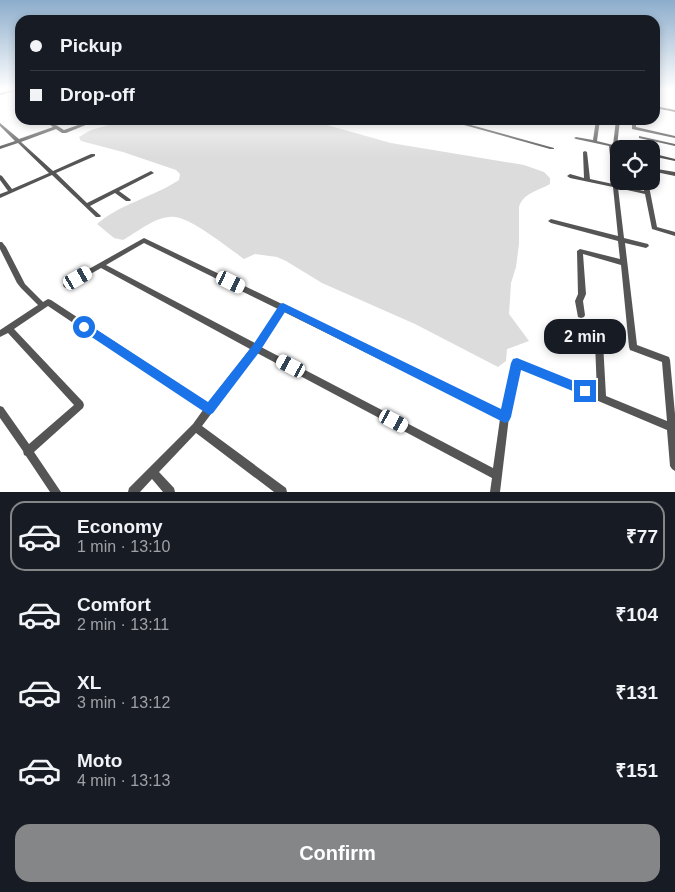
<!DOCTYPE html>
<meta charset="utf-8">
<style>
:root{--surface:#171b24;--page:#20242c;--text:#f1f3f6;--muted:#9ea1a6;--line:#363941;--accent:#858687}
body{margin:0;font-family:Arial,sans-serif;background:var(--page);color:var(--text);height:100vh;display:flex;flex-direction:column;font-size:19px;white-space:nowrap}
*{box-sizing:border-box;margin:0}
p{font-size:16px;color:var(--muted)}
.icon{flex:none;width:28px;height:28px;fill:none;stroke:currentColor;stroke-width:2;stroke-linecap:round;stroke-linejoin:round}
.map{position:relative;height:492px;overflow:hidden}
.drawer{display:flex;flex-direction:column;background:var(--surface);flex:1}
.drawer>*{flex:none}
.top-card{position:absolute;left:15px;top:15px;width:645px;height:110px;border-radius:15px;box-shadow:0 2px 8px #0003;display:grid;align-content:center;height:110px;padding:0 15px;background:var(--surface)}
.fabs{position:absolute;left:610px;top:140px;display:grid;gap:10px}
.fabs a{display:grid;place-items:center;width:50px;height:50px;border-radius:10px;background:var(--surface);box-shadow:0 2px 8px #0003;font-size:25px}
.end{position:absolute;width:22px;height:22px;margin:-11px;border:6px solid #1a73e8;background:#fff;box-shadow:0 0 0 2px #fff}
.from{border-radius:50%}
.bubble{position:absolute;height:35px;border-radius:15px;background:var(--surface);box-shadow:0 2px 8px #0003;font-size:16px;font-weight:700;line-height:35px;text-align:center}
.car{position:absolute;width:15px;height:30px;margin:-15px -8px;border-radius:6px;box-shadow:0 0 4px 1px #0007;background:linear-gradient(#fff 24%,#345 0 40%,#fff 0 76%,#345 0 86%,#fff 0)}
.top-card b{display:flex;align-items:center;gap:18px;height:48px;font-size:19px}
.top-card b+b{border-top:1px solid var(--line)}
.top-card i{width:12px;height:12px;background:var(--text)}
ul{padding:9px 0 0;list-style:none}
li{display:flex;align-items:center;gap:15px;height:70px;margin:0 10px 8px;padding:0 5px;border:2px solid transparent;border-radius:15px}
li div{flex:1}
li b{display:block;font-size:19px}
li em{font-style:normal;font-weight:700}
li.on{border-color:var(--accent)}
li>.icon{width:45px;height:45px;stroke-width:1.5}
.primary-button{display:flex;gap:10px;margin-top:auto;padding:10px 15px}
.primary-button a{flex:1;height:58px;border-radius:15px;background:var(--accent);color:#fff;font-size:20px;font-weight:700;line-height:58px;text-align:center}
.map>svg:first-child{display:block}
.green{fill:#dcdcdc}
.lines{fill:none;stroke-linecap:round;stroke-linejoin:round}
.minor{fill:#555;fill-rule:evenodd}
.route{fill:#1a73e8}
</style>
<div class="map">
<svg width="675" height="492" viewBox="0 0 675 492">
<rect width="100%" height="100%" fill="#fff"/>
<!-- green -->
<path class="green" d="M127,120H309L391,143L524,165L544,172L550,178V184C538,191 523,193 519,207V244L516,267L511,283L509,314L529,341L507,349L506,361L498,367L415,324L322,283L286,261L277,257L255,254L244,259C230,249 191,218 175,217C157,215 138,232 123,240L114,238L97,224C120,204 153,197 179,180L180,174L176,170L123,152L81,141L79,137L91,130Z"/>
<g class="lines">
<!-- minor -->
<g class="minor">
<polygon points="16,89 20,89 20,90 0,95 0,93"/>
<polygon points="665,89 675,89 675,91"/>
<polygon points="655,106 675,110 675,112 655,108"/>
<polygon points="20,111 20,113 17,114 15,113"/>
<polygon points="43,120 48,120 64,130 92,120 98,120 66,133 62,133 56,129 21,142 53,171 91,154 95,154 95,156 56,173 87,203 151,171 154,173 119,191 130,199 131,200 130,201 126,201 115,193 90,206 100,215 101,216 100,217 96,217 52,175 0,198 0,194 8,191 0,180 0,175 2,176 12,189 49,173 18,143 0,149 0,146 15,141 0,126 0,123 19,139 53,127"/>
<polygon points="446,120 453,120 554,148 554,149 550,149"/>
<path d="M596,120H600L597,141L613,145L616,120H620L617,146L629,149H619L614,147L618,185L644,191L642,181H648L657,227L675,232V236L652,229L645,194L618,188L624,238L648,244L649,246L646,248L625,243L637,345L669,357L670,360L675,414V471L672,469L670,466L667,430L520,368L509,417L500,492H490L492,478L257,353L202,426L286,488L287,492H274L196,433L159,472L174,488L175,492H163L152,479L140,492H128L129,488L193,424L203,410L48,306L14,329L83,402L84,405L83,408L34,452L61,492H50L26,456L24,455L23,451L0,418V406L3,407L29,444L74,405L8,333L0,337V330L38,305L21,288L17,283L0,249V242H2L6,247L25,284L43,302L48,299L51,300L208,403L250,349L101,268L68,287L66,288L64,287L63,285L64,283L144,238L282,304L286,305V306L502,411L513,363L514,360L517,359L597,392L595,343L596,340L599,339L602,340L603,343L606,396L667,421L662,362L630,350L629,347L621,265L583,254L586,294L583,301L585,315L584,317L581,318L578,317L575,301L578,294L577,251L580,249L620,259L618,241L551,223L548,221L551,219L618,236L613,187L570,178L567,176L570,174L584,178L583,152L585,151L587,152L590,179L613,184L609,146L576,139L574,138L576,137L593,140ZM144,243L278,309L255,343L106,265ZM284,312L500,419L493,468L261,347Z"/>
<polygon points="632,122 636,122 636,127 675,136 675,138 632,129"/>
<polygon points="639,136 675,144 675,146 639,138"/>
<polygon points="651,153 675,159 675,161 651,156"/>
<polygon points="651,168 675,172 675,176 651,171"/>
</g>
</g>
<!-- sky -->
<linearGradient id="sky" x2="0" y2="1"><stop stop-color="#8cadcc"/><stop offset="0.57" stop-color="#fff"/><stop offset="1" stop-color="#fff" stop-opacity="0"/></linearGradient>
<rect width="675" height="157" fill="url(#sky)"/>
<!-- route -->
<polygon class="route" points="283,303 501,409 511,363 513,359 517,358 589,387 590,391 589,395 585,396 521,370 511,417 509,421 505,423 285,312 260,351 213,413 209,415 81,330 79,327 84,323 88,324 208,402 253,345 280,304"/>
</svg>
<div class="fabs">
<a><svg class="icon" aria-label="locate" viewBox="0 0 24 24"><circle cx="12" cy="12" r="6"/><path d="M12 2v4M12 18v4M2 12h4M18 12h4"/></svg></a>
</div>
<i class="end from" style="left:84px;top:327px"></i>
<i class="end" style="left:585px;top:391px"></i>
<div class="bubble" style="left:544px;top:319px;width:82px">2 min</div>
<i class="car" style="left:78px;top:278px;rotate:60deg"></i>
<i class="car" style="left:231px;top:282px;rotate:116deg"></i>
<i class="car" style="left:291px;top:366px;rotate:298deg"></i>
<i class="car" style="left:394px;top:421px;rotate:118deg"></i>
<div class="top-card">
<b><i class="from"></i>Pickup</b>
<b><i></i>Drop-off</b>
</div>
</div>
<section class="drawer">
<ul>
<li class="on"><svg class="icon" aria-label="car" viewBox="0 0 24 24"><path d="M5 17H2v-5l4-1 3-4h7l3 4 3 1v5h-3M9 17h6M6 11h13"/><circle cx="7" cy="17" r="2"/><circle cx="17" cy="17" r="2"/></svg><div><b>Economy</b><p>1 min · 13:10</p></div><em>₹77</em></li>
<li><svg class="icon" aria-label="car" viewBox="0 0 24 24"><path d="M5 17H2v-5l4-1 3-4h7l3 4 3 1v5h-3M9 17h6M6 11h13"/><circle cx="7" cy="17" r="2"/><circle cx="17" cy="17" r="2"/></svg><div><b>Comfort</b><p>2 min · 13:11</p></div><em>₹104</em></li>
<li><svg class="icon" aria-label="car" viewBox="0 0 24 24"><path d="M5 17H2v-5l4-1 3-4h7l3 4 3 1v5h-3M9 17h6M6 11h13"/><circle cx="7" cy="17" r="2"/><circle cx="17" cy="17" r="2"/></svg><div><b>XL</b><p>3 min · 13:12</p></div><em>₹131</em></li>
<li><svg class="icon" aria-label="car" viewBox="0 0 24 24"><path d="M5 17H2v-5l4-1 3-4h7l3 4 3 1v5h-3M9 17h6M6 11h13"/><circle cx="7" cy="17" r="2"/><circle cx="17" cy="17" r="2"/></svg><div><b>Moto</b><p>4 min · 13:13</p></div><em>₹151</em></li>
</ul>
<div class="primary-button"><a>Confirm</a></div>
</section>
